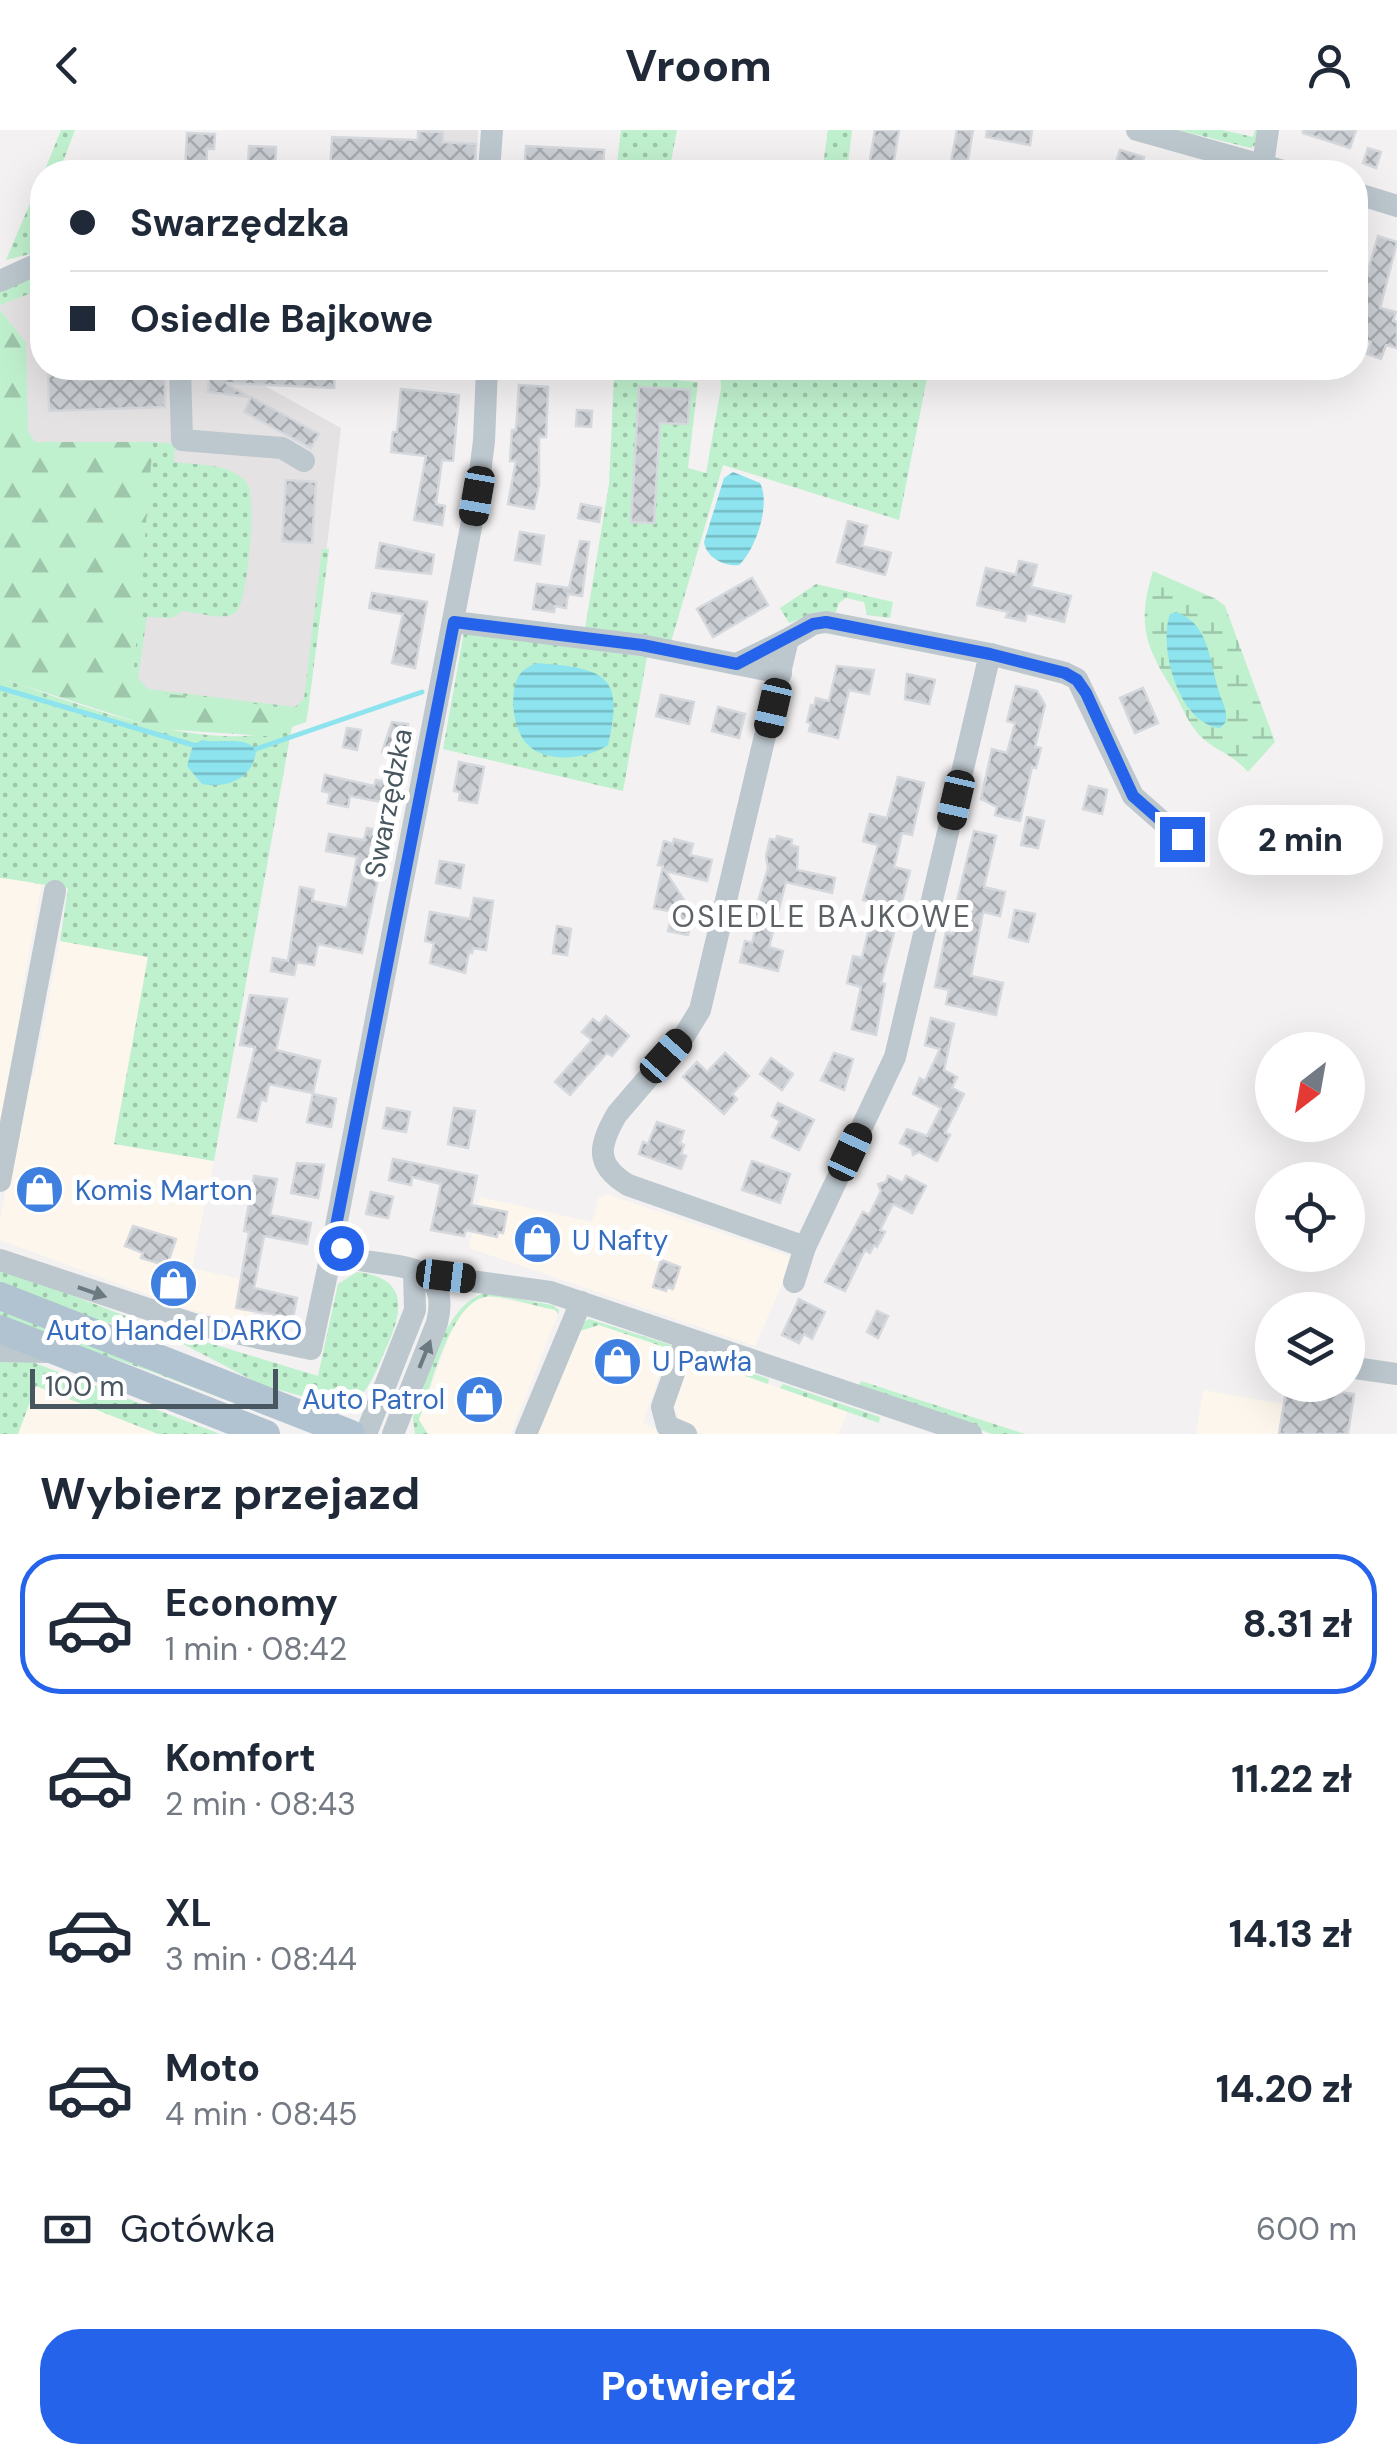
<!DOCTYPE html>
<html lang="pl">
<meta charset="utf-8">
<style>
:root{--surface:#fff;--page:#f2f2f3;--text:#1f2937;--muted:#747a83;--line:#e0e1e3;--accent:#2563eb}
body{margin:0;font-family:"DM Sans",sans-serif;background:var(--page);color:var(--text);height:100vh;display:flex;flex-direction:column;font-size:38px;white-space:nowrap}
*{box-sizing:border-box;margin:0}
p{font-size:32px;color:var(--muted)}
.icon{flex:none;width:55px;height:55px;fill:none;stroke:currentColor;stroke-width:2;stroke-linecap:round;stroke-linejoin:round}
.map{position:relative;height:1304px;overflow:hidden}
.panel{display:flex;flex-direction:column;background:var(--surface);flex:1}
.panel>*{flex:none}
.banner{position:absolute;left:30px;top:30px;width:1338px;height:220px;border-radius:40px;box-shadow:0 10px 40px #0002;display:grid;align-content:center;height:220px;padding:0 40px;background:var(--surface)}
.needle{width:65px;rotate:211deg}
.buttons{position:absolute;left:1255px;top:902px;display:grid;gap:20px}
.buttons a{display:grid;place-items:center;width:110px;height:110px;border-radius:50%;background:var(--surface);box-shadow:0 10px 40px #0002;font-size:50px}
.scale{position:absolute;left:30px;bottom:25px;width:248px;box-sizing:border-box;padding-left:10px;border:5px solid #48575f;border-top:0;font-size:28px;line-height:35px;white-space:nowrap;color:#48575f;-webkit-text-stroke:8px #fff;paint-order:stroke}
.end{position:absolute;width:45px;height:45px;margin:-22px;border:12px solid #2563eb;background:#fff;box-shadow:0 0 0 5px #fff}
.from{border-radius:50%}
.bubble{position:absolute;height:70px;border-radius:35px;background:var(--surface);box-shadow:0 10px 40px #0002;font-size:32px;font-weight:800;line-height:70px;text-align:center}
.car{position:absolute;width:30px;height:60px;margin:-30px -15px;border-radius:12px;box-shadow:0 0 8px 2px #0007;background:linear-gradient(#222 24%,#8ab4d8 0 40%,#222 0 76%,#8ab4d8 0 86%,#222 0)}
.banner b{display:flex;align-items:center;gap:35px;height:95px;font-size:38px}
.banner b+b{border-top:2px solid var(--line)}
.banner i{width:25px;height:25px;background:var(--text)}
ul{padding:0;list-style:none}
li{display:flex;align-items:center;gap:30px;height:140px;margin:0 20px 15px;padding:0 20px;border:5px solid transparent;border-radius:40px}
li div{flex:1}
li b{display:block;font-size:38px}
li em{font-style:normal;font-weight:800}
li.active{border-color:var(--accent)}
li>.icon{width:90px;height:90px;stroke-width:1.5}
h2{padding:0 40px;font-size:45px;line-height:120px}
.pay{display:flex;align-items:center;gap:25px;height:110px;padding:0 40px;font-size:38px}
.pay p{margin-inline-start:auto}
.action{display:flex;gap:20px;margin-top:auto;padding:20px 40px}
.action a{flex:1;height:115px;border-radius:40px;background:var(--accent);color:#fff;font-size:40px;font-weight:800;line-height:115px;text-align:center}
header{display:flex;justify-content:space-between;align-items:center;height:130px;padding:0 40px;background:var(--surface);font-size:45px;font-weight:800}
.map>svg:first-child{display:block}
.commercial{fill:#fdf6ec}
.education{fill:#e4e2e3}
.grass{fill:url(#grass-dots)}
.forest{fill:url(#forest-firs)}
.wetland{fill:url(#wetland-marsh)}
.water{fill:url(#water-rules)}
.lines{fill:none;stroke-linecap:round;stroke-linejoin:round}
.stream{stroke:#8de3ee;stroke-width:5}
.building{fill:url(#building-cross-hatch);stroke:#d5d8dd;stroke-width:2.5}
.minor{stroke:#bcc7ce;stroke-width:22}
.major{stroke:#b1c3d0;stroke-width:28}
.oneway{fill:#6b7980}
.route{stroke:#2563eb;stroke-width:12}
.labels{text-anchor:middle;stroke-width:10;stroke-linejoin:round;paint-order:stroke}
.street-label{font-size:28px;fill:#48575f;stroke:#fff}
.shop-label{font-size:28px;fill:#366cbe;stroke:#fff;text-anchor:start}
.neighbourhood-label{font-size:30px;letter-spacing:2.5px;fill:#5d6266;stroke:#fff}
</style>
<header><svg class="icon" aria-label="back" viewBox="0 0 24 24"><path d="M15 5l-7 7 7 7"/></svg>Vroom<svg class="icon" aria-label="person" viewBox="0 0 24 24"><circle cx="12" cy="8" r="4"/><path d="M4 21q1-7 8-7t8 7"/></svg></header>
<div class="map">
<svg width="1397" height="1304" viewBox="0 0 1397 1304">
<defs>
<pattern id="grass-dots" width="8" height="8" patternUnits="userSpaceOnUse" patternTransform="scale(2.5)"><rect width="8" height="8" fill="#c0f1ce"/><path d="M2 2h.1M6 6h.1" fill="none" stroke="#9ec6aa" stroke-width="1.8" stroke-linecap="round"/></pattern>
<pattern id="forest-firs" width="22" height="20" patternUnits="userSpaceOnUse" patternTransform="scale(2.5)"><rect width="22" height="20" fill="#c0f1ce"/><path d="M5 1l3.5 6h-7zM16 11l3.5 6h-7z" fill="#9ec6aa"/></pattern>
<pattern id="wetland-marsh" width="20" height="14" patternUnits="userSpaceOnUse" patternTransform="scale(2.5)"><rect width="20" height="14" fill="#c0f1ce"/><path d="M1 5h8M5 5V1M11 12h8M15 12V8" fill="none" stroke="#9ec6aa"/></pattern>
<pattern id="water-rules" width="6" height="5" patternUnits="userSpaceOnUse" patternTransform="scale(2.5)"><rect width="6" height="5" fill="#8de3ee"/><path d="M0 2.5h6" fill="none" stroke="#75bbc4"/></pattern>
<pattern id="building-cross-hatch" width="8" height="8" patternUnits="userSpaceOnUse" patternTransform="scale(2.5)"><rect width="8" height="8" fill="#cbcfd4"/><path d="M0 0l8 8M0 8l8-8" fill="none" stroke="#a7abaf"/></pattern>
</defs>
<rect width="100%" height="100%" fill="#f3f1f1"/>
<!-- commercial -->
<g class="commercial">
<polygon points="0,748 42,751 21,868 26,880 0,1010"/>
<polygon points="60,811 148,827 114,1013 214,1031 192,1138 257,1153 250,1194 184,1178 0,1110 0,1090 24,956 34,945"/>
<polygon points="607,1064 788,1126 792,1132 755,1216 469,1118 480,1067 592,1092 598,1068"/>
<polygon points="488,1166 556,1180 558,1184 511,1304 428,1304 419,1290 455,1191 471,1173"/>
<polygon points="599,1195 669,1219 643,1293 667,1304 537,1304 580,1201"/>
<polygon points="691,1227 848,1282 838,1304 703,1304 681,1295 674,1277"/>
<polygon points="0,1238 36,1256 158,1304 0,1304"/>
<polygon points="1203,1260 1284,1274 1279,1304 1196,1304"/>
</g>
<!-- education -->
<g class="education">
<polygon points="418,0 478,0 476,42 416,42"/>
<polygon points="42,159 42,238 233,238 341,298 306,592 292,596 160,599 0,548 0,175"/>
</g>
<!-- grass -->
<g class="grass">
<polygon points="61,0 75,0 59,42 44,42"/>
<polygon points="621,0 677,0 669,42 616,42"/>
<polygon points="828,0 852,0 847,42 822,42"/>
<polygon points="1178,0 1223,0 1253,7 1255,0 1259,0 1258,13 1251,18"/>
<polygon points="42,45 39,110 42,121 6,130"/>
<polygon points="42,141 42,159 0,175 0,160"/>
<polygon points="720,238 929,238 899,390 723,335 671,512 585,498 609,354 614,245 698,252 688,338 706,343 721,258"/>
<path d="M153,312L175,314L174,332C197,335 231,333 247,353C257,365 248,472 236,482C226,492 196,482 183,481L172,488L147,487L138,548L148,559L295,577L304,569L322,419H329L308,581L145,561L133,548Z"/>
<polygon points="816,454 893,472 890,488 867,485 864,472 846,468 839,473 836,482 814,484 789,493 780,478"/>
<polygon points="464,502 647,527 623,661 443,619"/>
<path d="M0,548C81,574 210,629 292,596L214,1031L114,1014L148,827L60,811L68,758C45,756 24,750 0,748Z"/>
<polygon points="0,1138 144,1193 140,1200 79,1186 0,1155"/>
<path d="M357,1142C414,1149 401,1186 383,1225C374,1246 368,1263 348,1276L333,1275L262,1255L181,1213L183,1205L318,1246L338,1154Z"/>
<path d="M485,1163L552,1175L559,1180L558,1184L555,1180C538,1177 500,1164 485,1167C449,1175 431,1258 419,1290L428,1304H415L413,1288C428,1250 443,1175 485,1163Z"/>
<polygon points="0,1176 315,1304 155,1243 0,1189"/>
<polygon points="589,1189 671,1215 673,1220 599,1195 580,1201 582,1193"/>
<polygon points="693,1223 769,1249 768,1254 691,1227 690,1224"/>
<polygon points="27,1230 220,1304 158,1304 36,1256 18,1304 0,1304 0,1232"/>
<polygon points="861,1251 1025,1304 992,1304 859,1256"/>
<polygon points="783,1254 880,1287 879,1293 780,1258"/>
</g>
<!-- forest -->
<polygon class="forest" points="0,180 26,213 28,301 35,312 153,312 133,547 145,561 308,581 306,592 267,606 160,599 0,548"/>
<!-- wetland -->
<path class="wetland" d="M1153,441L1216,469L1225,476L1275,612L1248,642C1233,624 1212,619 1199,605C1189,594 1182,577 1175,564C1146,517 1136,496 1153,441Z"/>
<!-- water -->
<g class="water">
<path d="M733,342L760,353C771,374 756,419 739,435C724,437 706,427 704,412L724,348Z"/>
<path d="M1176,482C1210,493 1210,535 1219,562C1223,574 1227,579 1226,592L1220,598C1179,594 1158,518 1170,484Z"/>
<path d="M536,533C602,538 626,543 608,615C588,629 547,634 528,615C513,601 509,565 518,547C522,540 530,536 536,533Z"/>
<path d="M202,610C220,614 243,606 256,619C255,648 227,659 202,654L187,636L193,615Z"/>
</g>
<g class="lines">
<!-- stream -->
<g class="stream">
<polyline points="0,558 193,615"/>
<polyline points="256,619 422,562"/>
</g>
</g>
<!-- building -->
<g class="building">
<polygon points="875,0 899,0 892,42 868,42"/>
<polygon points="957,0 973,0 966,42 949,42"/>
<polygon points="987,0 1032,0 1030,15 986,7"/>
<polygon points="1303,0 1356,0 1350,18 1303,3"/>
<polygon points="418,1 443,2 443,12 476,14 474,42 330,42 332,7 418,10"/>
<polygon points="187,3 215,4 214,19 207,19 206,42 185,42"/>
<polygon points="249,16 276,17 275,39 248,38"/>
<polygon points="526,16 604,20 603,42 583,42 584,35 548,33 547,42 524,42"/>
<polygon points="1368,18 1381,22 1376,38 1363,33"/>
<polygon points="1120,20 1144,27 1140,42 1113,42"/>
<polygon points="1378,106 1397,112 1380,178 1396,182 1393,191 1397,192 1397,218 1386,215 1381,229 1367,224 1371,212 1355,207 1355,185"/>
<polygon points="48,238 79,238 79,250 165,247 165,277 49,281"/>
<polygon points="210,238 335,238 334,258 226,253 249,267 208,262"/>
<polygon points="519,255 548,257 546,307 539,307 539,355 534,379 508,374 516,331 510,331 512,300 516,300"/>
<polygon points="639,257 690,260 688,294 660,293 654,393 631,392"/>
<polygon points="401,259 459,265 453,331 442,330 436,374 445,376 442,395 414,390 426,326 391,322 393,302 397,302"/>
<polygon points="251,267 319,304 311,318 244,282"/>
<polygon points="577,280 592,281 591,297 576,296"/>
<polygon points="286,350 316,352 312,413 282,411"/>
<polygon points="581,374 601,378 599,392 578,388"/>
<polygon points="848,391 867,396 862,416 891,423 885,445 837,432"/>
<polygon points="520,402 544,406 540,434 515,430"/>
<polygon points="580,411 589,412 582,466 568,464 566,478 555,476 554,482 533,479 537,454 569,458"/>
<polygon points="380,413 434,425 431,444 376,438"/>
<polygon points="1019,431 1037,435 1031,457 1071,466 1064,492 1027,483 1025,491 1006,487 1008,482 977,475 986,438 1016,445"/>
<polygon points="752,448 768,475 713,507 697,479"/>
<polygon points="372,463 427,472 415,538 392,533 403,484 369,478"/>
<polygon points="837,536 874,540 869,564 849,560 838,608 809,601 811,593 807,592 811,575 814,576 816,568 829,571"/>
<polygon points="907,544 935,550 929,574 905,569"/>
<polygon points="1016,556 1037,561 1045,575 1035,617 1041,618 1036,638 1032,637 1020,691 995,685 997,677 981,669 992,619 1007,623 1015,593 1007,591"/>
<polygon points="1143,558 1158,593 1135,603 1120,568"/>
<polygon points="661,565 694,572 689,594 656,586"/>
<polygon points="718,577 745,584 739,608 712,601"/>
<polygon points="392,592 408,594 403,626 382,622"/>
<polygon points="347,598 361,600 357,620 343,617"/>
<polygon points="459,632 484,637 477,673 459,670 460,662 454,661"/>
<polygon points="325,645 374,656 376,650 396,654 392,674 350,666 348,677 328,673 330,663 322,661"/>
<polygon points="898,647 924,653 912,705 902,703 894,737 910,741 881,853 885,854 876,905 852,899 861,857 847,853 853,826 862,828 875,773 863,770 878,715 863,711 870,684 887,688"/>
<polygon points="1089,656 1107,660 1102,684 1083,679"/>
<polygon points="1027,687 1044,691 1038,718 1021,715"/>
<polygon points="367,698 388,702 362,823 318,814 314,835 297,832 294,845 271,841 273,828 288,831 300,757 314,760 312,771 347,778 357,727 326,721 329,704 364,710"/>
<polygon points="974,701 996,706 984,757 1005,762 1000,786 983,782 971,846 1003,853 996,885 946,874 949,860 935,857 946,802 953,804 960,776 956,775"/>
<polygon points="777,706 792,710 791,715 798,717 797,740 835,748 832,763 786,752 769,817 783,821 778,841 740,832 745,811 752,813 759,787 754,785 768,738 766,726 770,709 776,710"/>
<polygon points="674,709 693,714 690,725 712,730 707,751 665,741 693,784 688,805 668,801 673,782 654,778 663,736 658,735 664,711 673,714"/>
<polygon points="440,731 464,735 460,758 436,753"/>
<polygon points="474,768 493,771 486,820 473,818 472,823 469,822 465,843 430,833 434,813 425,811 430,782 470,789"/>
<polygon points="1015,780 1035,784 1028,812 1009,807"/>
<polygon points="557,796 571,799 567,825 553,823"/>
<polygon points="250,865 287,869 276,920 320,931 313,963 269,954 266,971 261,969 256,991 238,987 255,917 240,915"/>
<polygon points="606,886 629,906 612,926 607,923 570,965 555,952 592,910 582,902 593,889 599,894"/>
<polygon points="931,888 954,894 944,940 957,947 952,958 964,964 945,1003 950,1005 937,1031 919,1022 913,1025 912,1019 900,1013 907,999 927,1006 941,978 913,964 920,948 925,951 940,919 925,915"/>
<polygon points="725,923 749,946 732,964 737,969 724,984 683,947 697,932 707,942"/>
<polygon points="834,923 853,929 844,960 821,950"/>
<polygon points="771,928 793,944 782,960 760,944"/>
<polygon points="313,964 336,969 331,997 307,992"/>
<polygon points="778,973 814,990 799,1020 772,1007 780,991 772,986"/>
<polygon points="387,978 410,982 406,1002 383,998"/>
<polygon points="454,978 475,981 468,1018 448,1014"/>
<polygon points="657,992 684,1001 680,1013 684,1015 681,1024 686,1026 681,1039 639,1024 643,1012 648,1014"/>
<polygon points="393,1029 477,1046 471,1075 507,1082 503,1103 498,1102 497,1107 466,1100 464,1106 431,1100 441,1054 412,1047 411,1055 389,1050"/>
<polygon points="752,1031 790,1044 780,1073 742,1060"/>
<polygon points="297,1033 324,1035 318,1068 291,1063"/>
<polygon points="254,1046 277,1049 270,1085 311,1093 307,1114 264,1106 254,1158 297,1168 293,1188 236,1178 249,1102 244,1101"/>
<polygon points="888,1046 903,1053 906,1046 926,1056 912,1083 893,1074 880,1100 885,1102 877,1117 874,1115 870,1123 865,1120 845,1161 825,1152 863,1082 869,1085 881,1061 878,1054 886,1052"/>
<polygon points="371,1062 393,1067 388,1088 366,1084"/>
<polygon points="133,1096 176,1109 167,1136 141,1128 143,1123 125,1116"/>
<polygon points="661,1130 680,1137 673,1159 667,1157 666,1161 653,1157"/>
<polygon points="799,1169 825,1182 812,1209 804,1204 799,1213 782,1205"/>
<polygon points="877,1181 888,1186 878,1208 867,1202"/>
<polygon points="1287,1255 1354,1264 1348,1304 1279,1304"/>
</g>
<g class="lines">
<!-- minor -->
<g class="minor">
<polyline points="1137,0 1287,42"/>
<polyline points="1263,35 1268,0"/>
<polyline points="489,42 492,0"/>
<polyline points="1355,63 1397,76"/>
<polyline points="0,151 42,132"/>
<polyline points="180,238 182,310 282,318 304,331"/>
<polyline points="454,492 641,515 781,543"/>
<path d="M826,492L990,524L895,927L805,1117L628,1055C595,1035 598,1016 617,984L684,906L700,880L788,509L813,494Z"/>
<polyline points="990,524 1065,543 1077,549 1133,666 1182,709"/>
<polyline points="737,534 788,509"/>
<polyline points="0,1051 55,761"/>
<polyline points="0,1130 193,1194 311,1219 329,1134 341,1118"/>
<polyline points="428,1145 550,1162 971,1304"/>
<polyline points="794,1152 805,1117"/>
<polyline points="0,1221 46,1222"/>
<polyline points="1348,1237 1397,1244"/>
<polyline points="366,1304 415,1180 414,1140"/>
<path d="M393,1304L437,1193C452,1131 397,1138 354,1129C341,1121 336,1111 336,1096L477,366L484,311L487,238"/>
<polyline points="526,1304 581,1172"/>
<polyline points="686,1304 667,1296 662,1277 686,1209"/>
</g>
<!-- major -->
<g class="major">
<polyline points="0,1166 351,1304"/>
<polyline points="0,1199 266,1304"/>
</g>
</g>
<!-- one-way arrows -->
<defs><path id="oneway-solid" d="M-6-.8H1V-3.2L6.5 0L1 3.2V.8H-6Z" transform="scale(2.5)"/></defs>
<g class="oneway">
<use href="#oneway-solid" transform="translate(92 1162) rotate(19)"/>
<use href="#oneway-solid" transform="translate(425 1224) rotate(-68)"/>
</g>
<g class="lines">
<!-- route -->
<polyline class="route" points="341,1118 336,1108 336,1096 454,492 642,515 737,534 813,494 826,492 990,524 1065,543 1077,550 1086,563 1133,666 1182,709"/>
</g>
<!-- icons -->
<defs>
<symbol id="shop-disc" viewBox="-11 -11 22 22"><circle r="9.5" fill="#3f7fe0" stroke="#fff"/><path d="M-5-2.5h2.3a2.7 3.5 0 0 1 5.4 0H5L5.5 6h-11ZM-1.5-2.5h3a1.5 2.3 0 0 0-3 0Z" fill="#fff"/></symbol>
</defs>
<g fill-rule="evenodd">
<use href="#shop-disc" x="12" y="1032" width="55" height="55"/>
<use href="#shop-disc" x="510" y="1082" width="55" height="55"/>
<use href="#shop-disc" x="146" y="1126" width="55" height="55"/>
<use href="#shop-disc" x="590" y="1204" width="55" height="55"/>
<use href="#shop-disc" x="452" y="1242" width="55" height="55"/>
</g>
<g class="labels">
<!-- street labels -->
<g class="street-label">
<text transform="translate(388 673) rotate(-79)" y="10">Swarzędzka</text>
</g>
<!-- shop labels -->
<g class="shop-label">
<text x="75" y="1070">Komis Marton</text>
<text x="572" y="1120">U Nafty</text>
<text x="174" y="1210" text-anchor="middle">Auto Handel DARKO</text>
<text x="652" y="1241">U Pawła</text>
<text x="445" y="1279" text-anchor="end">Auto Patrol</text>
</g>
<!-- neighbourhood labels -->
<g class="neighbourhood-label">
<text x="822" y="797">OSIEDLE BAJKOWE</text>
</g>
</g>
</svg>
<div class="buttons">
<a><svg class="needle" viewBox="-14 -14 28 28"><path d="M0-13l5 13h-10z" fill="#e53935"/><path d="M0 13l5-13h-10z" fill="#747a83"/></svg></a>
<a><svg class="icon" aria-label="locate" viewBox="0 0 24 24"><circle cx="12" cy="12" r="6"/><path d="M12 2v4M12 18v4M2 12h4M18 12h4"/></svg></a>
<a><svg class="icon" aria-label="layers" viewBox="0 0 24 24"><path d="M12 4l9 5-9 5-9-5zM3 14l9 5 9-5"/></svg></a>
</div>
<div class="scale">100 m</div>
<i class="end from" style="left:341px;top:1118px"></i>
<i class="end" style="left:1182px;top:709px"></i>
<div class="bubble" style="left:1218px;top:675px;width:165px">2 min</div>
<i class="car" style="left:477px;top:366px;rotate:190deg"></i>
<i class="car" style="left:773px;top:578px;rotate:193deg"></i>
<i class="car" style="left:956px;top:670px;rotate:193deg"></i>
<i class="car" style="left:666px;top:926px;rotate:42deg"></i>
<i class="car" style="left:850px;top:1022px;rotate:25deg"></i>
<i class="car" style="left:446px;top:1146px;rotate:97deg"></i>
<div class="banner">
<b><i class="from"></i>Swarzędzka</b>
<b><i></i>Osiedle Bajkowe</b>
</div>
</div>
<section class="panel">
<h2>Wybierz przejazd</h2>
<ul>
<li class="active"><svg class="icon" aria-label="car" viewBox="0 0 24 24"><path d="M5 17H2v-5l4-1 3-4h7l3 4 3 1v5h-3M9 17h6M6 11h13"/><circle cx="7" cy="17" r="2"/><circle cx="17" cy="17" r="2"/></svg><div><b>Economy</b><p>1 min · 08:42</p></div><em>8.31 zł</em></li>
<li><svg class="icon" aria-label="car" viewBox="0 0 24 24"><path d="M5 17H2v-5l4-1 3-4h7l3 4 3 1v5h-3M9 17h6M6 11h13"/><circle cx="7" cy="17" r="2"/><circle cx="17" cy="17" r="2"/></svg><div><b>Komfort</b><p>2 min · 08:43</p></div><em>11.22 zł</em></li>
<li><svg class="icon" aria-label="car" viewBox="0 0 24 24"><path d="M5 17H2v-5l4-1 3-4h7l3 4 3 1v5h-3M9 17h6M6 11h13"/><circle cx="7" cy="17" r="2"/><circle cx="17" cy="17" r="2"/></svg><div><b>XL</b><p>3 min · 08:44</p></div><em>14.13 zł</em></li>
<li><svg class="icon" aria-label="car" viewBox="0 0 24 24"><path d="M5 17H2v-5l4-1 3-4h7l3 4 3 1v5h-3M9 17h6M6 11h13"/><circle cx="7" cy="17" r="2"/><circle cx="17" cy="17" r="2"/></svg><div><b>Moto</b><p>4 min · 08:45</p></div><em>14.20 zł</em></li>
</ul>
<div class="pay"><svg class="icon" aria-label="cash" viewBox="0 0 24 24"><path d="M3 7h18v10H3z"/><circle cx="12" cy="12" r="2"/></svg>Gotówka<p>600 m</p></div>
<div class="action"><a>Potwierdź</a></div>
</section>
